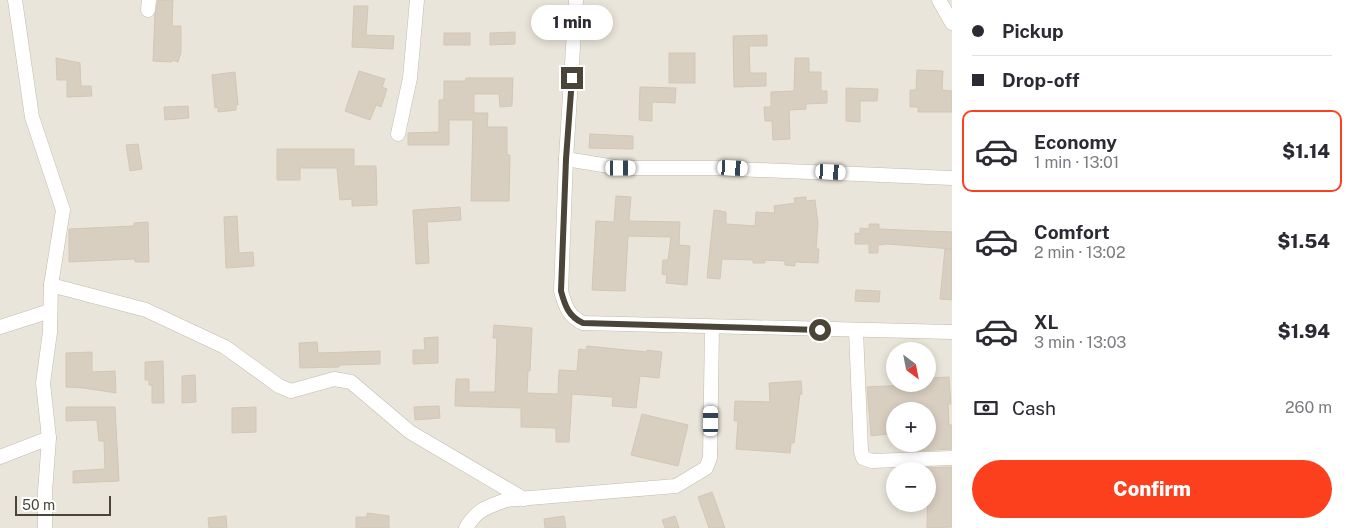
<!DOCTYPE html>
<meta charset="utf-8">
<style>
:root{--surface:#fff;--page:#f7f7f7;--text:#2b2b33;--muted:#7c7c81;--line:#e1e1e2;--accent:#fc3f1d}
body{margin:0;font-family:"Public Sans",sans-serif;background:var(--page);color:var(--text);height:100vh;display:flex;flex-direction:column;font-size:19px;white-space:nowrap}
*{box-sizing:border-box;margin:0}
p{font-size:16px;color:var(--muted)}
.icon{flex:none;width:28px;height:28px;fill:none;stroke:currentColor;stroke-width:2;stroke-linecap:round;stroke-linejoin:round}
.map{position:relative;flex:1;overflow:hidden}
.drawer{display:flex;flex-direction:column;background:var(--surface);width:400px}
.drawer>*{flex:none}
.banner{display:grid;align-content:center;height:110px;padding:0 20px;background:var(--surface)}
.needle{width:32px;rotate:148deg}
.fabs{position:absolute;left:886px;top:342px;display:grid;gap:10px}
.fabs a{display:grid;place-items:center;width:50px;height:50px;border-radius:50%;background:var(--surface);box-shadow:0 2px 8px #0003;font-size:25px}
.scale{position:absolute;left:15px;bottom:12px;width:96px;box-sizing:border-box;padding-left:5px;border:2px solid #4b4439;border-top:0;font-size:14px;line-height:18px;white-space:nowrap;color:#4b4439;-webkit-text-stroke:4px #fff;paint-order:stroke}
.end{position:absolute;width:22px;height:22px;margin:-11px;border:6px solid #4b4439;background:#fff;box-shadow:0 0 0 2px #fff}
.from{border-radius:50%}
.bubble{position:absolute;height:35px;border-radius:18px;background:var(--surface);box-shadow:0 2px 8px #0003;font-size:16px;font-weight:800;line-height:35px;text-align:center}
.car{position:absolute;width:15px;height:30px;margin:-15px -8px;border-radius:6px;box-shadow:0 0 4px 1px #0007;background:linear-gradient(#fff 24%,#345 0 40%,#fff 0 76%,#345 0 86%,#fff 0)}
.banner b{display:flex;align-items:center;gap:18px;height:48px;font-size:19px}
.banner b+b{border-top:1px solid var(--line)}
.banner i{width:12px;height:12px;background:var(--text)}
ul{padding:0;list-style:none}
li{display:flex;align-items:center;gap:15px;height:82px;margin:0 10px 8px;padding:0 10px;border:2px solid transparent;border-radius:10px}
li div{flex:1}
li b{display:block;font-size:19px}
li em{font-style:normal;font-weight:800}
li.active{border-color:var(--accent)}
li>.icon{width:45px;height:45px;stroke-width:1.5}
.pay{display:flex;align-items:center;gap:12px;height:55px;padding:0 20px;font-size:19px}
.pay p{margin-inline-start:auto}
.button{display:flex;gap:10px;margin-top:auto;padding:10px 20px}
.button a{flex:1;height:58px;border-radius:30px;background:var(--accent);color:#fff;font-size:20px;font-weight:800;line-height:58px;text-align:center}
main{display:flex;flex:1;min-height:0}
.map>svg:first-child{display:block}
.residential{fill:#eae5da;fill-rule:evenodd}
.building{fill:#d8cfc1;stroke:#d3c7b4}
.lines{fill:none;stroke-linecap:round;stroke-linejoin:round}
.minor-casing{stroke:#c2bbae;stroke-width:15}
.minor{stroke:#fff;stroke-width:14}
.route{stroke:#4b4439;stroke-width:6}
</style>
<main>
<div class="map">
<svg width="952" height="528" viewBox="0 0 952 528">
<rect width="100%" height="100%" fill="#f6f3ec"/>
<!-- residential -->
<path class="residential" d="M0,0H952V528H0ZM895,351H928V384H895ZM895,411H928V444H895ZM895,471H928V504H895Z"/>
<!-- building -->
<g class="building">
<polygon points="158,0 173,0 172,26 181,26 181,52 178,62 172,60 172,62 153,61 155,15"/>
<polygon points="354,6 368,6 366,35 394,36 393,49 352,47"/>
<polygon points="515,32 515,44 490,45 490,33"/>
<rect x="444" y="33" width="26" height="12"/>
<polygon points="767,35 767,46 749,46 750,73 766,73 766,86 734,87 733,36"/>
<rect x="669" y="53" width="26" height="30"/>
<polygon points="56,58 80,63 81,86 91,86 92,96 67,97 67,80 57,80"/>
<polygon points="795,58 809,58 809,72 821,72 821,91 827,91 827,103 806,104 806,109 789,110 790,139 773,140 772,121 765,121 764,107 771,107 771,92 794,91"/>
<polygon points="917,70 943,71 942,90 952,91 952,112 918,112 918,107 910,107 910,90 916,90"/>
<polygon points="359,71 385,79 382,87 387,89 381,107 376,105 370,120 345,111"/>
<polygon points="235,72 238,105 236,105 236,110 218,112 218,107 215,108 212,75"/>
<polygon points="466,78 513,78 512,106 500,107 499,94 474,94 474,113 488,113 487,127 507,127 507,155 510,155 509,201 471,201 473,120 449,120 449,145 408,145 408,133 439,132 439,100 444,100 444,81 465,81"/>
<polygon points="640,87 676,88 675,103 652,102 652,121 639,120"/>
<polygon points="846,88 878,89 877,101 860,101 860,122 846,121"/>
<polygon points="188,106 189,118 165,120 164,107"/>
<polygon points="590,134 633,136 633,149 589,148"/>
<polygon points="138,144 142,169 130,171 126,145"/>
<polygon points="277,149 354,149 354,166 376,166 377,205 352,206 352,199 340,200 337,168 300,168 300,180 277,180"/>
<polygon points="616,196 631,197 629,221 680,222 679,245 690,246 687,285 666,283 667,275 662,274 663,260 668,260 671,237 628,236 625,291 592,290 596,221 614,222"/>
<polygon points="806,197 806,201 815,200 818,224 816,249 819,249 818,263 795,262 795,266 785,265 785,261 765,260 765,263 753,263 753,260 722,259 720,279 707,278 714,210 726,212 726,224 755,226 756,212 775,213 774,206 795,203 794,198"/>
<polygon points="460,207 461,220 427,222 429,263 416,264 413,210"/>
<polygon points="237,216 239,253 253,252 254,266 226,268 224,217"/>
<polygon points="148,222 149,262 135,262 135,259 69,262 69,229 134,226 134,223"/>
<polygon points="869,224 879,224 879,229 952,232 952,249 887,244 878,245 878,253 869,253 869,244 855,244 855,233 860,234 860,228 869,229"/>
<polygon points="945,249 952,249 952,300 940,299"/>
<polygon points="856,290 880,291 879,302 855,301"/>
<polygon points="494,325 532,328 530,371 528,371 527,393 558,394 559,370 577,371 579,349 586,350 587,346 647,352 647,350 662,352 659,378 640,376 636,408 612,406 613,397 572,394 569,442 556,442 556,428 521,427 521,408 455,406 456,379 469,379 469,392 495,392 497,338 493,338"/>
<polygon points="438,337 438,363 413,364 413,350 425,350 424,338"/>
<polygon points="317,342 318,353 380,351 380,364 339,365 339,367 300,368 299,343"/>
<polygon points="92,352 92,372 115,371 116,393 84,388 66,387 66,353"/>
<polygon points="163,361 164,403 152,403 152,385 149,385 149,380 145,380 145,362"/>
<polygon points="195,375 196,402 182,403 182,376"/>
<polygon points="949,377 951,404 948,404 949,425 952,425 952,449 917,451 916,444 928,444 928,411 895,411 895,433 871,436 867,387 928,384 928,378"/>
<polygon points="801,381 802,394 800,394 794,443 791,443 790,453 736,449 738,421 734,421 735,401 770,402 769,383"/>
<polygon points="439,406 440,418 415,420 414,407"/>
<polygon points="66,407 115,407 119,481 73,483 73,471 105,469 104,441 99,441 97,420 66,421"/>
<polygon points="256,407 256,432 232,433 232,408"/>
<polygon points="642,414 688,425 678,466 631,455"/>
<polygon points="952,467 952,527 927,528 928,471 919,471 919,468"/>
<polygon points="712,492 725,528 709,528 698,497"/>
<polygon points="367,513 389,516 389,528 356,528 356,517 367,517"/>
<polygon points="226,516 227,528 209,528 208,518"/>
<polygon points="564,516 566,528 545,528 544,519"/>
<polygon points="675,516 679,528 665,528 662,520"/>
</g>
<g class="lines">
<defs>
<g id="minor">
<polyline points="15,0 32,117 63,210 51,285 50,332 43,383 49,438 45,492 45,528"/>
<path d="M576,0L566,159L561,291C565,306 569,317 583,323L952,332"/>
<polyline points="939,0 952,23"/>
<polyline points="148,10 149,0"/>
<polyline points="398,134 410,78 417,0"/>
<polyline points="566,159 621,168 713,168 952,178"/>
<polyline points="51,285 146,310 225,347 279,386 291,391 334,379 351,382 410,432 524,499"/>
<polyline points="0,327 50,311"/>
<polyline points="856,331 861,451 863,458 872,461 952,458"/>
<polyline points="0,457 49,438"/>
<path d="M466,528C476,510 487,507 506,500L676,486L706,468L710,458L712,327"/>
</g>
</defs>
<!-- minor casing -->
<use href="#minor" class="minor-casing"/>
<!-- minor -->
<use href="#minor" class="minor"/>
</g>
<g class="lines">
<!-- route -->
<path class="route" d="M572,78L566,159L561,291C565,306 569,317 583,323L820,330"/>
</g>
</svg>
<div class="fabs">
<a><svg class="needle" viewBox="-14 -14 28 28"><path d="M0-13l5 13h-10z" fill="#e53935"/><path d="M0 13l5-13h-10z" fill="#7c7c81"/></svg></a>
<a>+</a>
<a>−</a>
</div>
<div class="scale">50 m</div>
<i class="end from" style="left:820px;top:330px"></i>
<i class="end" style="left:572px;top:78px"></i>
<div class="bubble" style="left:531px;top:5px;width:82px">1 min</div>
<i class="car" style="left:621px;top:168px;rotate:90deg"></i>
<i class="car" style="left:733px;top:168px;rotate:93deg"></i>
<i class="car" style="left:831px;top:172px;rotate:93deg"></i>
<i class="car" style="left:711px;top:421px;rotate:0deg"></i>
</div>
<section class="drawer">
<div class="banner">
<b><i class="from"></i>Pickup</b>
<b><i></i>Drop-off</b>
</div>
<ul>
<li class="active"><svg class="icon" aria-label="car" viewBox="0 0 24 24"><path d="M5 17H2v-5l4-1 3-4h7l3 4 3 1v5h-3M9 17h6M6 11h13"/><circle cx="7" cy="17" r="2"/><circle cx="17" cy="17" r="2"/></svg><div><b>Economy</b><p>1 min · 13:01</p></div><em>$1.14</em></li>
<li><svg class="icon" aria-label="car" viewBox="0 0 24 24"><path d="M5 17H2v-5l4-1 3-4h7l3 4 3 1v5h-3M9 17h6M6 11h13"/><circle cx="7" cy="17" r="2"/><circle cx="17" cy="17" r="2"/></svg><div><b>Comfort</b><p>2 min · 13:02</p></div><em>$1.54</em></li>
<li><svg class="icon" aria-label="car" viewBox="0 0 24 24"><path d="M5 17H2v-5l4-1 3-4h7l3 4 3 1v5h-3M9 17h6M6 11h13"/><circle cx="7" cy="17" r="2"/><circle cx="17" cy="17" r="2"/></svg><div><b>XL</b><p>3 min · 13:03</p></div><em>$1.94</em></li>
</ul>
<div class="pay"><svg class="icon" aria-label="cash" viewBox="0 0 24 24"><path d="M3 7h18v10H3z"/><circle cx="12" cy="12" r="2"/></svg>Cash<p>260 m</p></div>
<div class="button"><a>Confirm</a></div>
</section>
</main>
